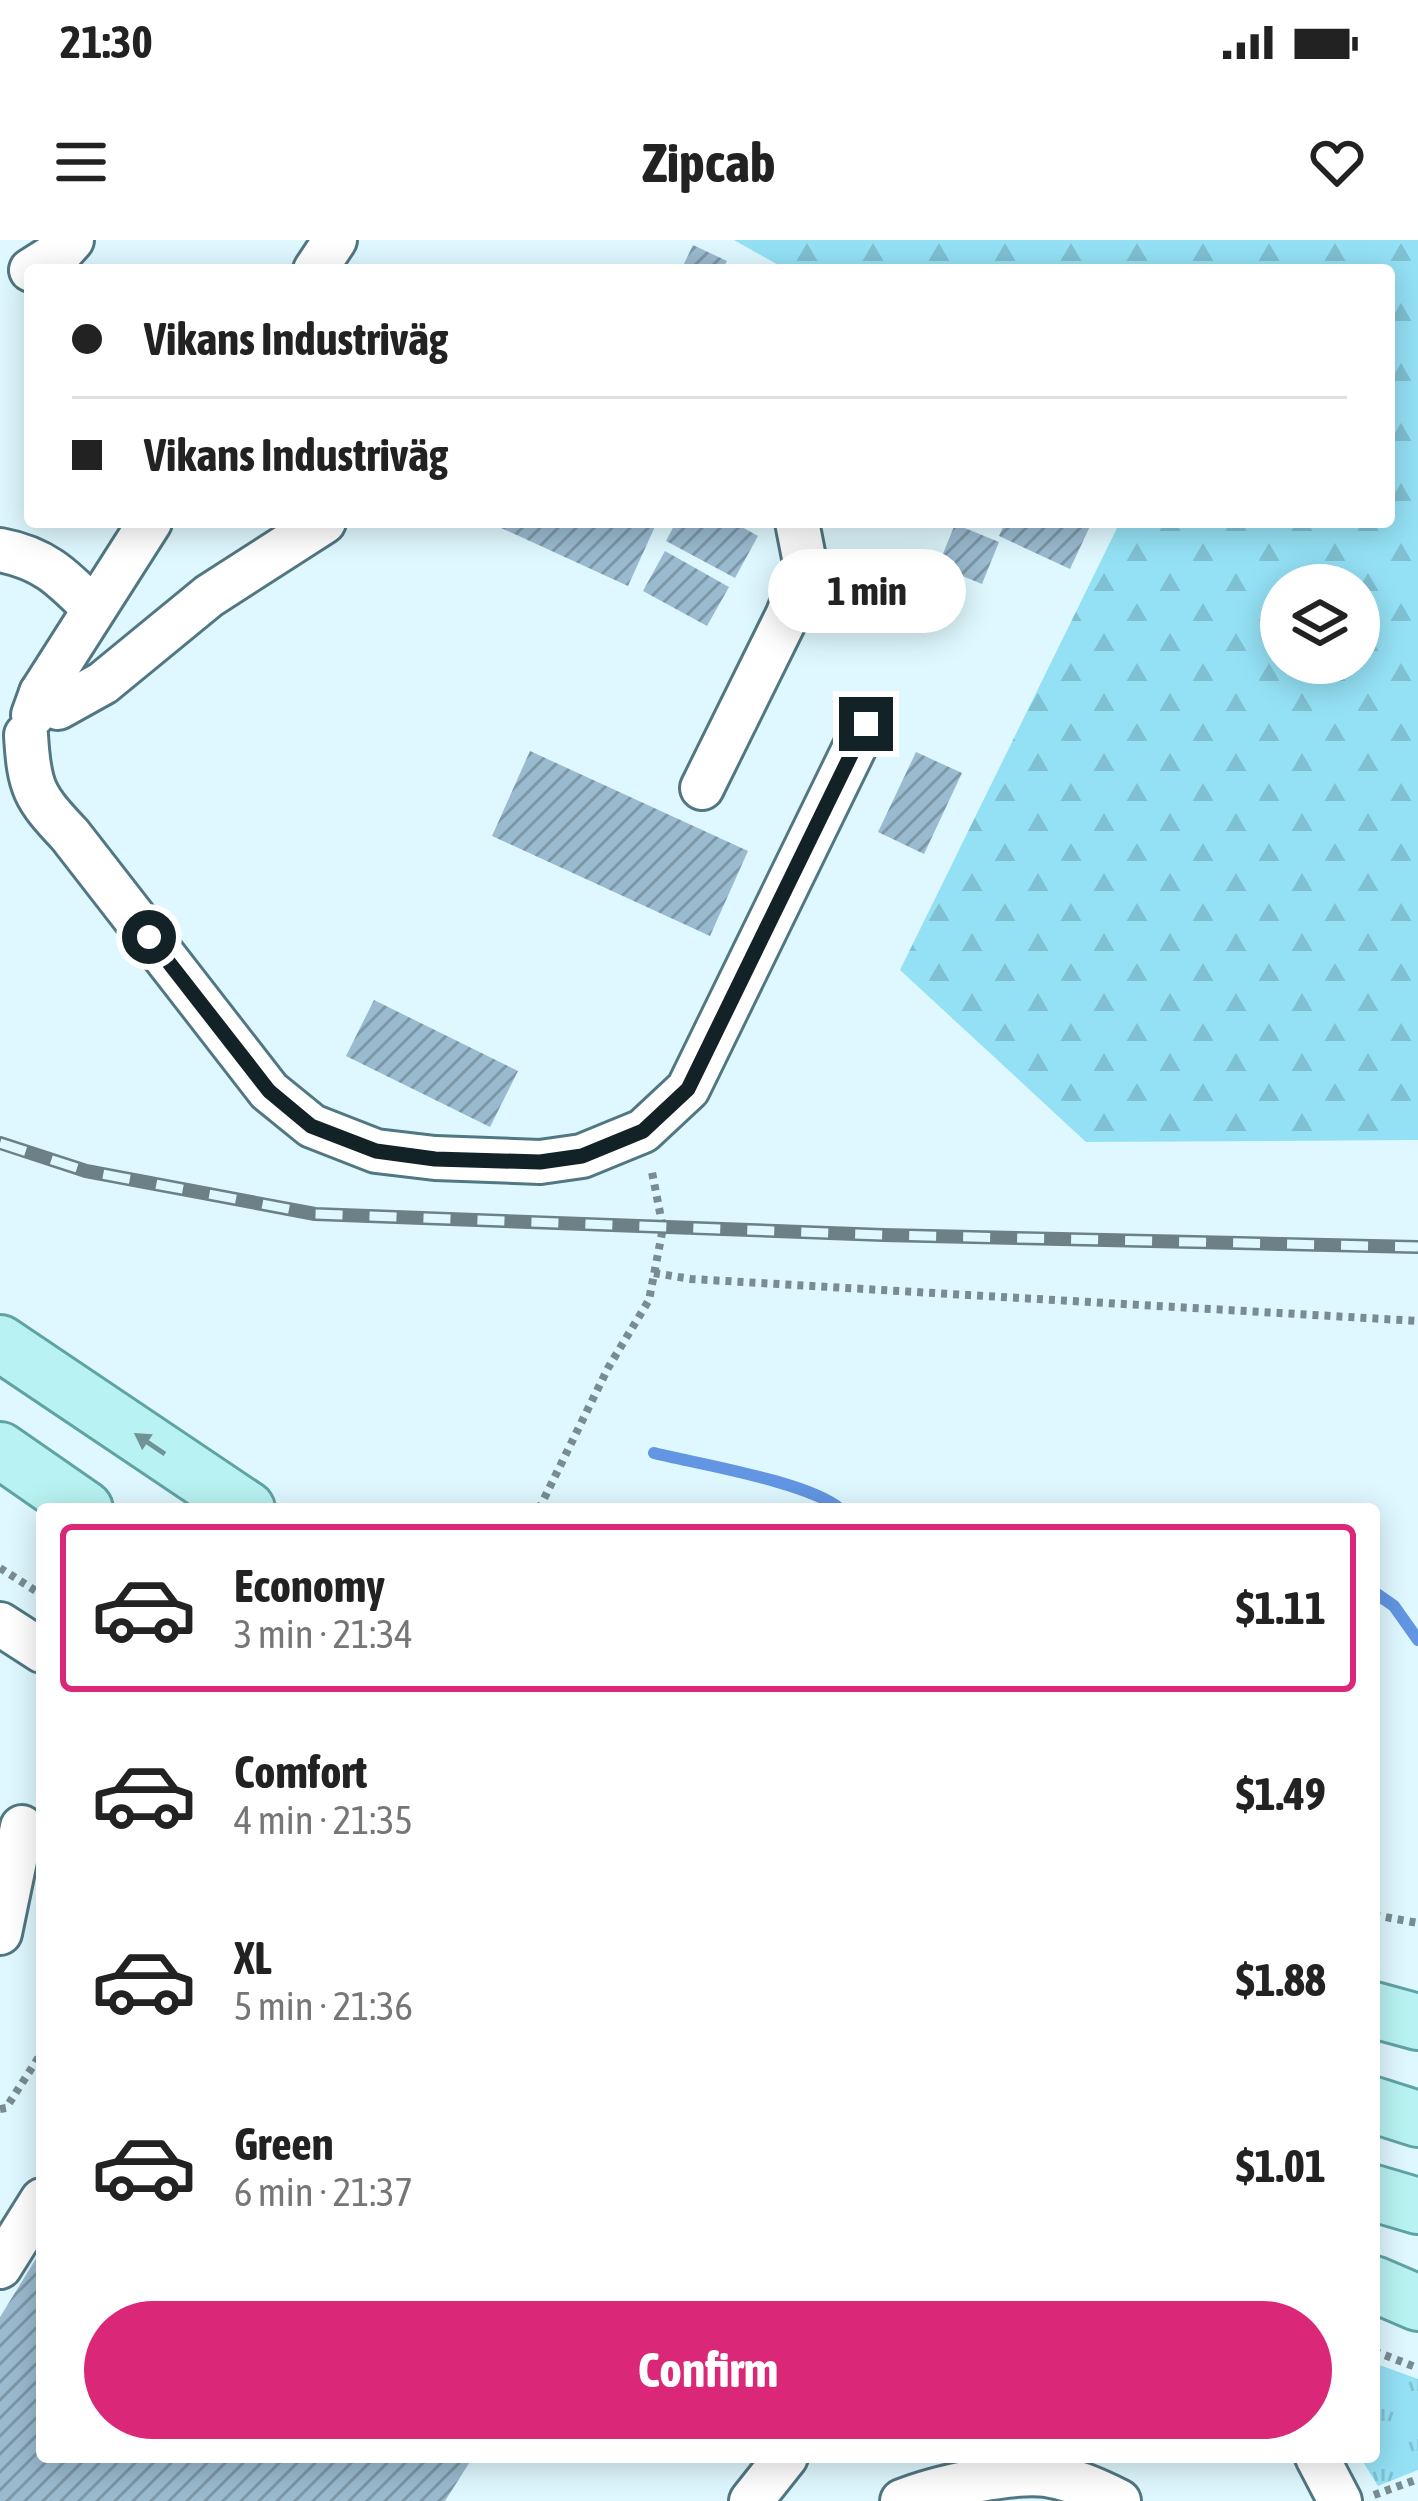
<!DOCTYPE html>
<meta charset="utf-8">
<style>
:root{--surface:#fff;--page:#f2f2f2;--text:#222;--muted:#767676;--line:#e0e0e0;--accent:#db2777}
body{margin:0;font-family:"Asap Condensed",sans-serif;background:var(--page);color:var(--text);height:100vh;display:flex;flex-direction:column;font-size:45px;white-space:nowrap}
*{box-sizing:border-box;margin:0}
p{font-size:39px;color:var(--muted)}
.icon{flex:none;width:66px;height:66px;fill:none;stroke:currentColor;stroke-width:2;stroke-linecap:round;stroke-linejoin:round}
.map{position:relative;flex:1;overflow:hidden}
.panel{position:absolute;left:36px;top:1263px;width:1344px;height:960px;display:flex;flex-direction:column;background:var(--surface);border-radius:12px;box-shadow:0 6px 30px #0003}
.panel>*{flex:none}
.banner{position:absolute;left:24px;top:24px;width:1371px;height:264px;border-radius:12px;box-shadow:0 6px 30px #0003;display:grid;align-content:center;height:264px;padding:0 48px;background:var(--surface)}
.tools{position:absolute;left:1260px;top:324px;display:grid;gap:24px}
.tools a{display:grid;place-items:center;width:120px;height:120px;border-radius:50%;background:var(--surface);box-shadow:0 6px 30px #0003;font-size:60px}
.end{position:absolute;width:54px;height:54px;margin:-27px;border:15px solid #122226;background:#fff;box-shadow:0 0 0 6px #fff}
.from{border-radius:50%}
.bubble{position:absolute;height:84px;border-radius:42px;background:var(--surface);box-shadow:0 6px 30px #0003;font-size:39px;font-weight:700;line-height:84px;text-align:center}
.banner b{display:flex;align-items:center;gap:42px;height:114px;font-size:45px}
.banner b+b{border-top:3px solid var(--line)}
.banner i{width:30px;height:30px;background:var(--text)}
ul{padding:21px 0 0;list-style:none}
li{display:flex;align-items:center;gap:36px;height:168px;margin:0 24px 18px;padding:0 24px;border:6px solid transparent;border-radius:12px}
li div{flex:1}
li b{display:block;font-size:45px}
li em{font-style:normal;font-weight:700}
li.selected{border-color:var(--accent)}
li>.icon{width:108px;height:108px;stroke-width:1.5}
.action{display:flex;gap:24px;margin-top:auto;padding:24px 48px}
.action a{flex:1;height:138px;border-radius:72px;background:var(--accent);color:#fff;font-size:48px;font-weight:700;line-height:138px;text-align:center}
.status{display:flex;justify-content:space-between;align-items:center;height:84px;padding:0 60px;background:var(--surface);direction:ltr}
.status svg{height:33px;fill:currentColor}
header{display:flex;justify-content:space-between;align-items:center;height:156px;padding:0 48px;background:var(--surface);font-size:54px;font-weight:700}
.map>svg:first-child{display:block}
.grass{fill:url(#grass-tufts)}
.forest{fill:url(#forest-firs);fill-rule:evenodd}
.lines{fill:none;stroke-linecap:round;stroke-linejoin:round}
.stream{stroke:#6296e3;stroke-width:12}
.building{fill:url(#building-hatch)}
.minor-casing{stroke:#517782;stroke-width:48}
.major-casing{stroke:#60a3a5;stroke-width:60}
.path{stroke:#788c92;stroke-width:8;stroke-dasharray:6 6;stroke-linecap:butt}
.minor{stroke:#fff;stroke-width:42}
.major{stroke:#b9f2f2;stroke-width:54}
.rail-casing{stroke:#6c8085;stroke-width:14}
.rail{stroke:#dff8ff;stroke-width:9;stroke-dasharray:27;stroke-linecap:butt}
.oneway{fill:#6e9496}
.route{stroke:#122226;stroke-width:15}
</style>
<div class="status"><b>21:30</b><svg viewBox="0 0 49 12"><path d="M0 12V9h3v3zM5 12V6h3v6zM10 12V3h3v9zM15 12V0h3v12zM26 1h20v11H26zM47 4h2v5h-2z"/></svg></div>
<header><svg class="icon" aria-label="menu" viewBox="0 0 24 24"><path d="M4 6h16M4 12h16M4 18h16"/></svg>Zipcab<svg class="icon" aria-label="heart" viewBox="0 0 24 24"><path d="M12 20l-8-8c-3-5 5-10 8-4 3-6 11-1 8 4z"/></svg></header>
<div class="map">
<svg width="1418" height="2261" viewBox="0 0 1418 2261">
<defs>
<pattern id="grass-tufts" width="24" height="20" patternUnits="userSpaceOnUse" patternTransform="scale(3)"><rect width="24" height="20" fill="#94e1f5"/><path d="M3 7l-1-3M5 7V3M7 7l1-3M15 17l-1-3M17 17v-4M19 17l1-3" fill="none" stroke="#7fc1d2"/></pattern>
<pattern id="forest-firs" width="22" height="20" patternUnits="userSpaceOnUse" patternTransform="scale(3)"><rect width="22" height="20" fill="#94e1f5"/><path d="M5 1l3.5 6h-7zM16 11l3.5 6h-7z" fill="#7fc1d2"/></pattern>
<pattern id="building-hatch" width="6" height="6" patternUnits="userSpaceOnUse" patternTransform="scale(3)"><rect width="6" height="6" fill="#9abacf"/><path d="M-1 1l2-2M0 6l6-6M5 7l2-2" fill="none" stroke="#7c97a8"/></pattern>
</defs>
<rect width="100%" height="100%" fill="#dff8ff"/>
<!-- grass -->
<polygon class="grass" points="1374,2123 1418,2139 1418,2230 1378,2246 1360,2217 1374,2217"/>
<!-- forest -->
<path class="forest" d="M734,0H1418V900L1086,902L900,730L1120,282H1389V30H787ZM1281,345H1359V423H1281Z"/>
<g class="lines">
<!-- stream -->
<g class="stream">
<path d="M654,1213C698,1224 809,1242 840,1269"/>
<polyline points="1079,1269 1092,1269"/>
<polyline points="1374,1352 1394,1366 1418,1400"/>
</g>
</g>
<!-- building -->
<g class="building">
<polygon points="693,5 727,21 722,30 682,28"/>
<polygon points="501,282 657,282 628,346 499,287"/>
<polygon points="676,282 733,282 758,296 735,338 666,301"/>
<polygon points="1005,282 1092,282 1070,329 999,296"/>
<polygon points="955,284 999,302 982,344 938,326"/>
<polygon points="665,311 729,347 707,386 643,351"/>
<polygon points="530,511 748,611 710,696 492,596"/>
<polygon points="916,512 962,533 924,614 878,592"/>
<polygon points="374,760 518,831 490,887 346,816"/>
<polygon points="42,2009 42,2217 473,2217 445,2261 0,2261 0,2077"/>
</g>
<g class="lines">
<defs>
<g id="minor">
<polyline points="31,30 63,10 72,0"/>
<polyline points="315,30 335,0"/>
<path d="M0,310C44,318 63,338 93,368"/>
<polyline points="41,453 58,468 103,443 209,356 324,282"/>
<polyline points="33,475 41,453 150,282"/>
<path d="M26,495C29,548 34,557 70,595L269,851L312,886L376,911L435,918L540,922L582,916L643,891L688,849L866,484"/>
<polyline points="702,548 787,376 806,328 797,282"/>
<polyline points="0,1384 42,1411"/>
<polyline points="0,1693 22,1587"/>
<polyline points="0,2027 42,1960"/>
<polyline points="1317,2217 1340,2261"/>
<polyline points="751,2261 786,2217"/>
<path d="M902,2261C936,2247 1010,2231 1046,2235C1072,2239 1095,2249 1119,2261"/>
</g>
<g id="major">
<polyline points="0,1103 247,1269"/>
<polyline points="0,1210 85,1269"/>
<polyline points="1374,1770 1418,1782"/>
<polyline points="1374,1865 1418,1879"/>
<polyline points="1374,1953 1418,1966"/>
<polyline points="1374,2044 1418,2063"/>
</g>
</defs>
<!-- minor casing -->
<use href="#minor" class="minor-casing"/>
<!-- major casing -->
<use href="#major" class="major-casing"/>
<!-- path -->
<g class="path">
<polyline points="654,1033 691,1039 1418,1081"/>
<polyline points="539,1269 608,1128 649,1060 663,988 651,927"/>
<polyline points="0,1328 42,1355"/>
<polyline points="1374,1675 1418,1683"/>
<polyline points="0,1869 6,1868 42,1812"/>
<polyline points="1374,2111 1418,2128"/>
<polyline points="1374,2255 1418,2239"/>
</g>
<!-- minor -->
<use href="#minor" class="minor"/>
<!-- major -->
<use href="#major" class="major"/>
<defs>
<polyline id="rail" points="0,903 86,931 315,974 883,995 1418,1007"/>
</defs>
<!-- rail casing -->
<use href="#rail" class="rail-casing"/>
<!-- rail -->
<use href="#rail" class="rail"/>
</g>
<!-- one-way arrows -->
<defs><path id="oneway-solid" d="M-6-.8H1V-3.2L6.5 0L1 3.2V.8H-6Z" transform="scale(3)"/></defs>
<use class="oneway" href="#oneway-solid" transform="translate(150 1204) rotate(-146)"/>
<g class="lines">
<!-- route -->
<polyline class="route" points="149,697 269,851 311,886 376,911 435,919 540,922 582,916 643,891 688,849 866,484"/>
</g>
</svg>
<div class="tools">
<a><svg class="icon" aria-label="layers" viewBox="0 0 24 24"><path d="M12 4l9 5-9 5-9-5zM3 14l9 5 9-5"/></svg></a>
</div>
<i class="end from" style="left:149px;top:697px"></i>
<i class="end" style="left:866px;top:484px"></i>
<div class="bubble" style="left:768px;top:309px;width:198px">1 min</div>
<div class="banner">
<b><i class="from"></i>Vikans Industriväg</b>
<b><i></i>Vikans Industriväg</b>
</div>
<section class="panel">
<ul>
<li class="selected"><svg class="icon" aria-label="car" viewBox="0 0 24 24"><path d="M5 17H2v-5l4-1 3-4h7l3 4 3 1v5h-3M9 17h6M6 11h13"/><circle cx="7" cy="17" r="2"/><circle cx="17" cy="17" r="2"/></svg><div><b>Economy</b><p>3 min · 21:34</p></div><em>$1.11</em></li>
<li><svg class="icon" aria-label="car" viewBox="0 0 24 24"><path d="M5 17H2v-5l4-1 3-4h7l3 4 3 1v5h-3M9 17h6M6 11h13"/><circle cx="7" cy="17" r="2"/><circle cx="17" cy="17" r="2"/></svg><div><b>Comfort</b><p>4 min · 21:35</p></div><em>$1.49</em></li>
<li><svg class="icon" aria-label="car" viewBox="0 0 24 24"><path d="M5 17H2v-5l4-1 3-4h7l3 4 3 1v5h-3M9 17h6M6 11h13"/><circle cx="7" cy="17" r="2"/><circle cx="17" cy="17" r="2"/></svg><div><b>XL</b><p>5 min · 21:36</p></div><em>$1.88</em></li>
<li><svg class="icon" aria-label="car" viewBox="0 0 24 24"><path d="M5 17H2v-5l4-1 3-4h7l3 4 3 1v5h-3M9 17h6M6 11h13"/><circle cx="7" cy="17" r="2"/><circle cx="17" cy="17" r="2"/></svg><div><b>Green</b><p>6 min · 21:37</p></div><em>$1.01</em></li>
</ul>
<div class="action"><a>Confirm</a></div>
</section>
</div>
